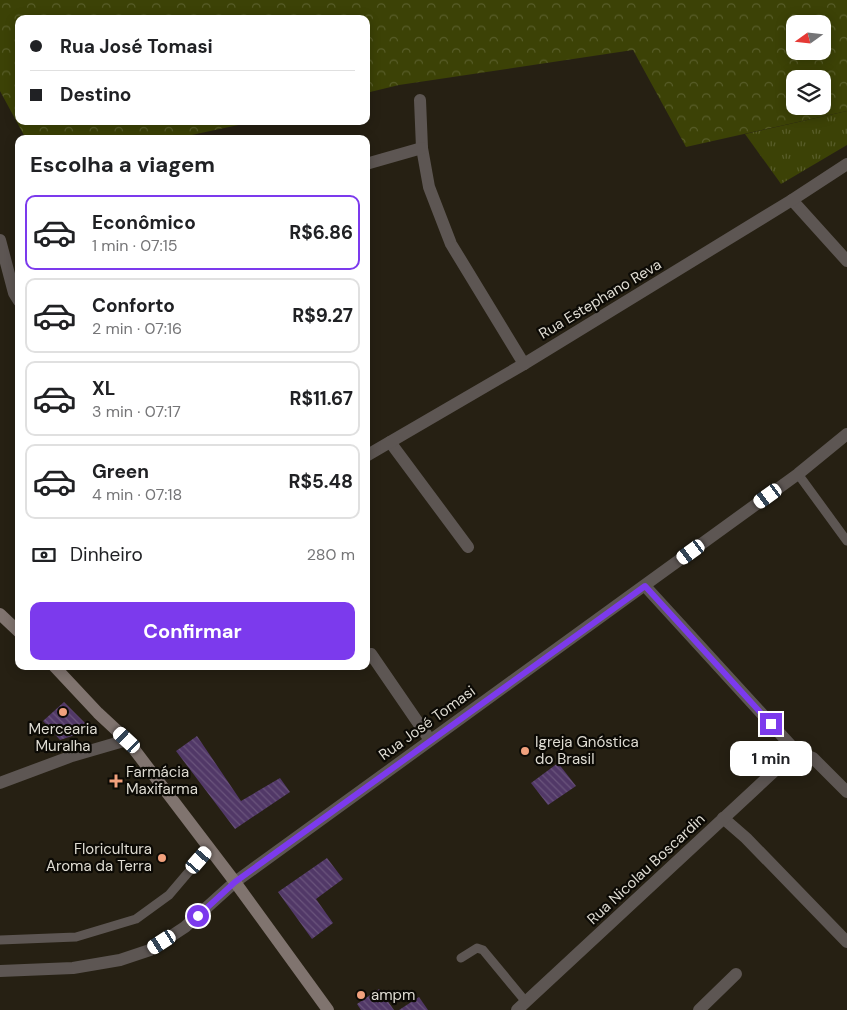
<!DOCTYPE html>
<html lang="pt">
<meta charset="utf-8">
<style>
:root{--surface:#fff;--page:#f2f2f2;--text:#202124;--muted:#757577;--line:#e0e0e0;--accent:#7c3aed}
body{margin:0;font-family:"DM Sans",sans-serif;background:var(--page);color:var(--text);height:100vh;display:flex;flex-direction:column;font-size:19px;white-space:nowrap}
*{box-sizing:border-box;margin:0}
p{font-size:16px;color:var(--muted)}
.icon{flex:none;width:28px;height:28px;fill:none;stroke:currentColor;stroke-width:2;stroke-linecap:round;stroke-linejoin:round}
.map{position:relative;flex:1;overflow:hidden}
.sheet{position:absolute;left:15px;top:135px;width:355px;height:535px;display:flex;flex-direction:column;background:var(--surface);border-radius:10px;box-shadow:0 2px 12px #0003}
.sheet>*{flex:none}
.hud{position:absolute;left:15px;top:15px;width:355px;height:110px;border-radius:10px;box-shadow:0 2px 12px #0003;display:grid;align-content:center;height:110px;padding:0 15px;background:var(--surface)}
.needle{width:32px;rotate:255deg}
.buttons{position:absolute;left:786px;top:15px;display:grid;gap:10px}
.buttons a{display:grid;place-items:center;width:45px;height:45px;border-radius:10px;background:var(--surface);box-shadow:0 2px 12px #0003;font-size:25px}
.end{position:absolute;width:22px;height:22px;margin:-11px;border:6px solid #7c3aed;background:#fff;box-shadow:0 0 0 2px #fff}
.from{border-radius:50%}
.bubble{position:absolute;height:35px;border-radius:10px;background:var(--surface);box-shadow:0 2px 12px #0003;font-size:16px;font-weight:700;line-height:35px;text-align:center}
.car{position:absolute;width:15px;height:30px;margin:-15px -8px;border-radius:6px;box-shadow:0 0 4px 1px #0007;background:linear-gradient(#fff 24%,#345 0 40%,#fff 0 76%,#345 0 86%,#fff 0)}
.hud b{display:flex;align-items:center;gap:18px;height:48px;font-size:19px}
.hud b+b{border-top:1px solid var(--line)}
.hud i{width:12px;height:12px;background:var(--text)}
ul{padding:0;list-style:none}
li{display:flex;align-items:center;gap:15px;height:75px;margin:0 10px 8px;padding:0 5px;border:2px solid var(--line);border-radius:10px}
li div{flex:1}
li b{display:block;font-size:19px}
li em{font-style:normal;font-weight:700}
li.active{border-color:var(--accent)}
li>.icon{width:45px;height:45px;stroke-width:1.5}
h2{padding:0 15px;font-size:22px;line-height:60px}
.pay{display:flex;align-items:center;gap:12px;height:55px;padding:0 15px;font-size:19px}
.pay p{margin-inline-start:auto}
.action{display:flex;gap:10px;margin-top:auto;padding:10px 15px}
.action a{flex:1;height:58px;border-radius:10px;background:var(--accent);color:#fff;font-size:20px;font-weight:700;line-height:58px;text-align:center}
.map>svg:first-child{display:block}
.grass{fill:url(#grass-tufts)}
.forest{fill:url(#forest-crowns);fill-rule:evenodd}
.building{fill:url(#building-back-hatch)}
.lines{fill:none;stroke-linecap:round;stroke-linejoin:round}
.service{stroke:#5d5653;stroke-width:9}
.minor{stroke:#5d5653;stroke-width:12}
.tertiary{stroke:#5d5653;stroke-width:12}
.secondary{stroke:#80746f;stroke-width:12}
.route{stroke:#7c3aed;stroke-width:6}
.poi-dot{fill:#f1a17d;stroke:#0c0a05;stroke-width:2}
.labels{text-anchor:middle;stroke-width:4.5;stroke-linejoin:round;paint-order:stroke}
.street-label{font-size:15px;fill:#dfdcd3;stroke:#0c0a05}
.poi-label{font-size:15px;fill:#dfdcd3;stroke:#0c0a05;text-anchor:start}
</style>
<div class="map">
<svg width="847" height="1010" viewBox="0 0 847 1010">
<defs>
<pattern id="grass-tufts" width="24" height="20" patternUnits="userSpaceOnUse" patternTransform="scale(1.25)"><rect width="24" height="20" fill="#3c4206"/><path d="M3 7l-1-3M5 7V3M7 7l1-3M15 17l-1-3M17 17v-4M19 17l1-3" fill="none" stroke="#585d29"/></pattern>
<pattern id="forest-crowns" width="20" height="18" patternUnits="userSpaceOnUse" patternTransform="scale(1.25)"><rect width="20" height="18" fill="#3c4206"/><path d="M2 6a3 3 0 1 1 6 0M12 15a3 3 0 1 1 6 0" fill="none" stroke="#585d29"/></pattern>
<pattern id="building-back-hatch" width="6" height="6" patternUnits="userSpaceOnUse" patternTransform="scale(1.25)"><rect width="6" height="6" fill="#513867"/><path d="M-1 5l2 2M0 0l6 6M5-1l2 2" fill="none" stroke="#6a547c"/></pattern>
</defs>
<rect width="100%" height="100%" fill="#262013"/>
<!-- grass -->
<polygon class="grass" points="847,111 847,145 781,184 745,134"/>
<!-- forest -->
<path class="forest" d="M0,0H847V111L686,147L633,50L399,85L366,93V19H19V121H257L173,139H26L0,91ZM795,24H822V51H795ZM795,79H822V106H795Z"/>
<!-- building -->
<g class="building">
<polygon points="64,702 87,725 81,733 60,740 43,721"/>
<polygon points="197,736 241,801 280,778 290,792 235,829 176,751"/>
<polygon points="558,763 576,786 548,805 531,783"/>
<polygon points="327,858 343,879 316,899 333,923 312,939 278,892"/>
<polygon points="379,989 394,1010 361,1010 357,1004"/>
<polygon points="419,997 428,1010 399,1010"/>
</g>
<g class="lines">
<!-- service -->
<g class="service">
<polyline points="798,474 847,541"/>
<polyline points="0,940 76,937 136,919 169,895 209,848"/>
<polyline points="461,958 477,948 483,950 526,1002"/>
</g>
<!-- minor -->
<g class="minor">
<polyline points="420,100 422,148 429,187 451,244 524,364"/>
<polyline points="366,164 422,148"/>
<polyline points="792,200 847,261"/>
<polyline points="0,240 14,293 19,301"/>
<polyline points="390,442 468,547"/>
<polyline points="366,456 524,364 792,200 847,164"/>
<polyline points="645,586 796,751 813,758 847,792"/>
<polyline points="371,654 430,740"/>
<polyline points="0,783 72,756 127,740"/>
<polyline points="723,818 746,838 847,942"/>
<polyline points="517,1010 796,751"/>
<polyline points="699,1010 736,974"/>
</g>
<!-- tertiary -->
<polyline class="tertiary" points="0,971 73,968 120,960 150,950 185,927 235,882 798,474 847,434"/>
<!-- secondary -->
<g class="secondary">
<polyline points="0,614 19,632"/>
<polyline points="54,666 98,713 127,740 235,882 328,1010"/>
</g>
</g>
<g class="lines">
<!-- route -->
<polyline class="route" points="198,916 235,882 645,586 771,724"/>
</g>
<!-- markers -->
<g class="poi-dot">
<circle cx="63" cy="712" r="5"/>
<circle cx="525" cy="751" r="5"/>
<path d="M113.5 773.5h5v5h5v5h-5v5h-5v-5h-5v-5h5z"/>
<circle cx="162" cy="858" r="5"/>
<circle cx="361" cy="995" r="5"/>
</g>
<g class="labels">
<!-- street labels -->
<g class="street-label">
<text transform="translate(600 299) rotate(-31)" y="5">Rua Estephano Reva</text>
<text transform="translate(427 723) rotate(-36)" y="5">Rua José Tomasi</text>
<text transform="translate(646 869) rotate(-43)" y="5">Rua Nicolau Boscardin</text>
</g>
<!-- poi labels -->
<g class="poi-label">
<text x="63" y="734" text-anchor="middle">Mercearia<tspan x="63" dy="17">Muralha</tspan></text>
<text x="535" y="747">Igreja Gnóstica<tspan x="535" dy="17">do Brasil</tspan></text>
<text x="126" y="777">Farmácia<tspan x="126" dy="17">Maxifarma</tspan></text>
<text x="152" y="854" text-anchor="end">Floricultura<tspan x="152" dy="17">Aroma da Terra</tspan></text>
<text x="371" y="1000">ampm</text>
</g>
</g>
</svg>
<div class="buttons">
<a><svg class="needle" viewBox="-14 -14 28 28"><path d="M0-13l5 13h-10z" fill="#e53935"/><path d="M0 13l5-13h-10z" fill="#757577"/></svg></a>
<a><svg class="icon" aria-label="layers" viewBox="0 0 24 24"><path d="M12 4l9 5-9 5-9-5zM3 14l9 5 9-5"/></svg></a>
</div>
<i class="end from" style="left:198px;top:916px"></i>
<i class="end" style="left:771px;top:724px"></i>
<div class="bubble" style="left:730px;top:741px;width:82px">1 min</div>
<i class="car" style="left:768px;top:496px;rotate:234deg"></i>
<i class="car" style="left:691px;top:552px;rotate:234deg"></i>
<i class="car" style="left:127px;top:740px;rotate:313deg"></i>
<i class="car" style="left:199px;top:860px;rotate:41deg"></i>
<i class="car" style="left:162px;top:942px;rotate:237deg"></i>
<div class="hud">
<b><i class="from"></i>Rua José Tomasi</b>
<b><i></i>Destino</b>
</div>
<section class="sheet">
<h2>Escolha a viagem</h2>
<ul>
<li class="active"><svg class="icon" aria-label="car" viewBox="0 0 24 24"><path d="M5 17H2v-5l4-1 3-4h7l3 4 3 1v5h-3M9 17h6M6 11h13"/><circle cx="7" cy="17" r="2"/><circle cx="17" cy="17" r="2"/></svg><div><b>Econômico</b><p>1 min · 07:15</p></div><em>R$6.86</em></li>
<li><svg class="icon" aria-label="car" viewBox="0 0 24 24"><path d="M5 17H2v-5l4-1 3-4h7l3 4 3 1v5h-3M9 17h6M6 11h13"/><circle cx="7" cy="17" r="2"/><circle cx="17" cy="17" r="2"/></svg><div><b>Conforto</b><p>2 min · 07:16</p></div><em>R$9.27</em></li>
<li><svg class="icon" aria-label="car" viewBox="0 0 24 24"><path d="M5 17H2v-5l4-1 3-4h7l3 4 3 1v5h-3M9 17h6M6 11h13"/><circle cx="7" cy="17" r="2"/><circle cx="17" cy="17" r="2"/></svg><div><b>XL</b><p>3 min · 07:17</p></div><em>R$11.67</em></li>
<li><svg class="icon" aria-label="car" viewBox="0 0 24 24"><path d="M5 17H2v-5l4-1 3-4h7l3 4 3 1v5h-3M9 17h6M6 11h13"/><circle cx="7" cy="17" r="2"/><circle cx="17" cy="17" r="2"/></svg><div><b>Green</b><p>4 min · 07:18</p></div><em>R$5.48</em></li>
</ul>
<div class="pay"><svg class="icon" aria-label="cash" viewBox="0 0 24 24"><path d="M3 7h18v10H3z"/><circle cx="12" cy="12" r="2"/></svg>Dinheiro<p>280 m</p></div>
<div class="action"><a>Confirmar</a></div>
</section>
</div>
